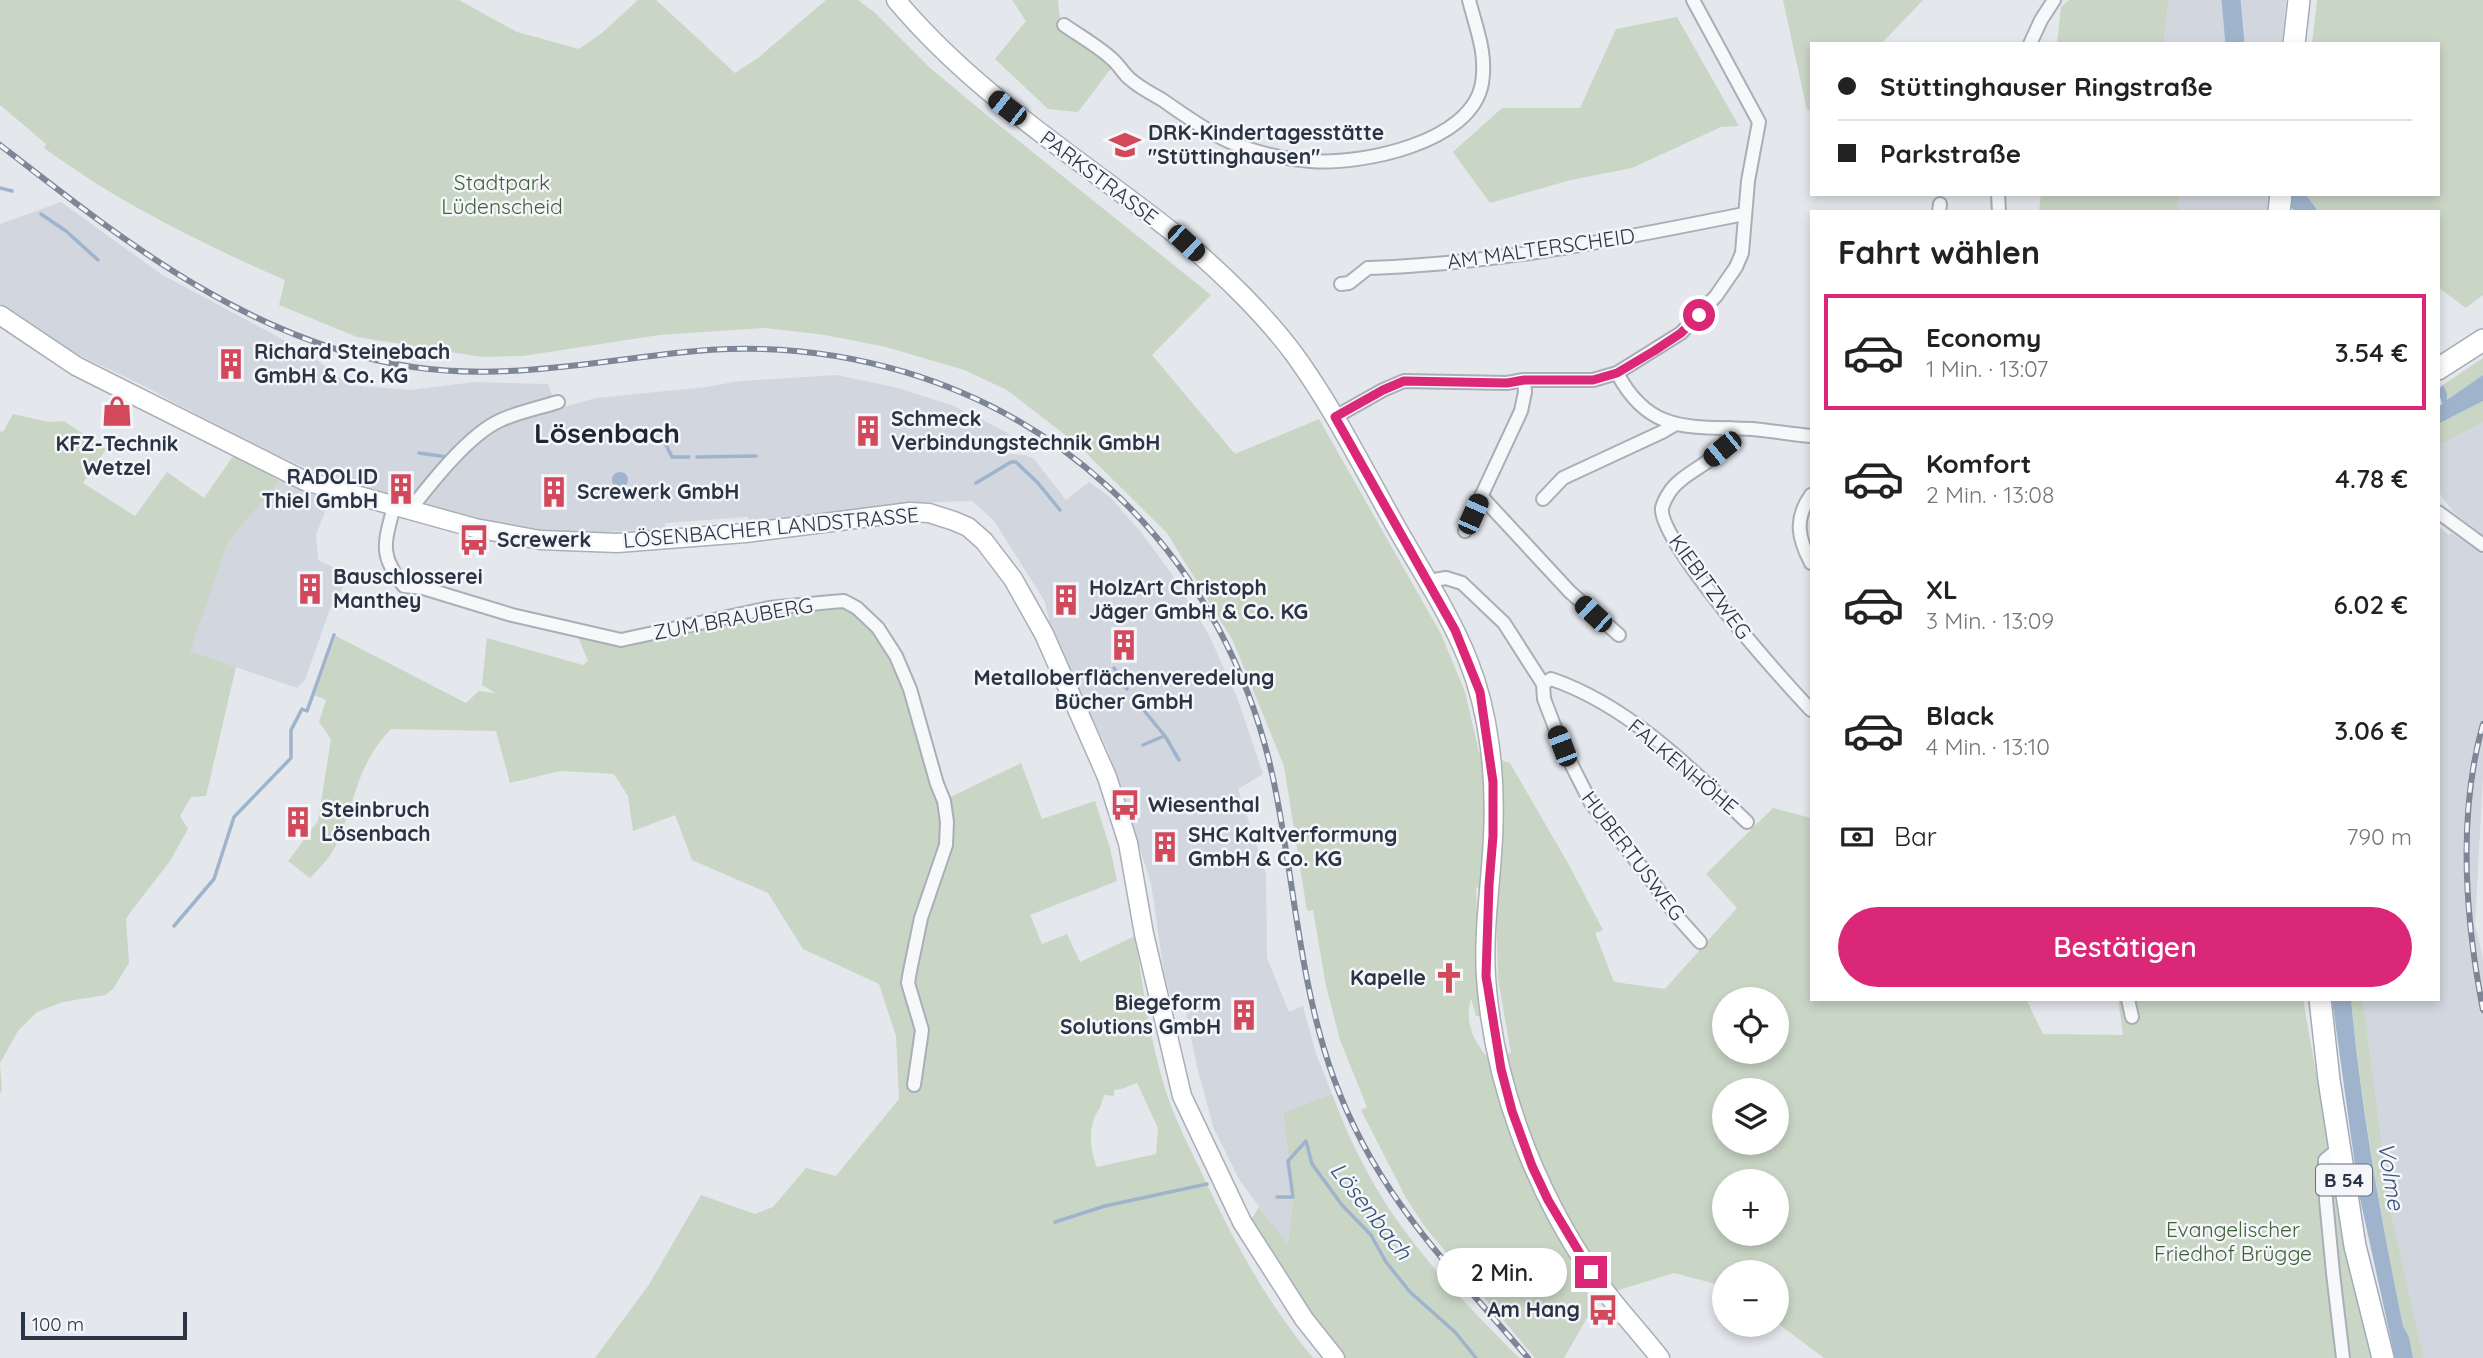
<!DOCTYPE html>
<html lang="de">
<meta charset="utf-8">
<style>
:root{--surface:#fff;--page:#f6f6f6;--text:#222;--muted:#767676;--line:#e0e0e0;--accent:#db2777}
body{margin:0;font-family:Quicksand,sans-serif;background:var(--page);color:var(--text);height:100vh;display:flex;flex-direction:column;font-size:26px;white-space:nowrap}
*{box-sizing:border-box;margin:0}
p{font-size:23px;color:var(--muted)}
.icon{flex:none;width:38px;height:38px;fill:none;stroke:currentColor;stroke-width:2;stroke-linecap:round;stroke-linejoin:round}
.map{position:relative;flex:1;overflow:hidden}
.drawer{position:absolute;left:1810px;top:210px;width:630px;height:791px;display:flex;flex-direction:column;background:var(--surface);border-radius:0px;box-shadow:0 4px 10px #0003}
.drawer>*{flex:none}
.top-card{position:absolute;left:1810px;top:42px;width:630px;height:154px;border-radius:0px;box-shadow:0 4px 10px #0003;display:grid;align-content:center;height:154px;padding:0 28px;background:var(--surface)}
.controls{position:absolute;left:1712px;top:987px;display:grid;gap:14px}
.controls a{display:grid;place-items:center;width:77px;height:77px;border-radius:50%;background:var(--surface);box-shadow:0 4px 10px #0003;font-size:35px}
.scale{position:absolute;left:21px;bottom:18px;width:166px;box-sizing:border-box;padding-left:7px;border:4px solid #2b3445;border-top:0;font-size:19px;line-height:24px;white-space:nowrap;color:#2b3445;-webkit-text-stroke:5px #f4f6f9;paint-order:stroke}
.end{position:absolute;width:32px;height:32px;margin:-16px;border:9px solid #db2777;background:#fff;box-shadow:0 0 0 4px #fff}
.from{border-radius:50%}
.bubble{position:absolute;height:49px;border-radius:24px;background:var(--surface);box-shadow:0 4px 10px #0003;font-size:23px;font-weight:600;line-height:49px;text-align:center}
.car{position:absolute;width:21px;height:42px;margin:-21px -10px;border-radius:9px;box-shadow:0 0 5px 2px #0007;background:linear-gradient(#222 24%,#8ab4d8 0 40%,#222 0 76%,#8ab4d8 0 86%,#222 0)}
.top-card b{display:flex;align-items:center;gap:24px;height:66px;font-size:26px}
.top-card b+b{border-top:2px solid var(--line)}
.top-card i{width:18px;height:18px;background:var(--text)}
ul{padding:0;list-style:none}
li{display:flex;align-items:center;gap:21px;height:116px;margin:0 14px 10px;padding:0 14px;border:4px solid transparent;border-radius:0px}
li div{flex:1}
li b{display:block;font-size:26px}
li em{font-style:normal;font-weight:600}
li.selected{border-color:var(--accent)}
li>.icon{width:63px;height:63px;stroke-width:1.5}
h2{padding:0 28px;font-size:32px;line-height:84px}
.pay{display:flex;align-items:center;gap:18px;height:77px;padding:0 28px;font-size:26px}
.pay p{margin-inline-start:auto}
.cta{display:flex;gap:14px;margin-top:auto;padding:14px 28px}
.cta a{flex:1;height:80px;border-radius:42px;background:var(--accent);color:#fff;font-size:28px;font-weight:600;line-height:80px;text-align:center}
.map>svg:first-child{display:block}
.built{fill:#d2d6de}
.green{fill:#c9d6c5;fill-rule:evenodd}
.water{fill:#9fb4cc}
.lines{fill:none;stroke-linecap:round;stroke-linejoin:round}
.stream{stroke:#9fb4cc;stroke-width:3.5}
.river{stroke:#9fb4cc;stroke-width:19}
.street-casing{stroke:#a9aeb7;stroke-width:16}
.secondary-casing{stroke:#a9aeb7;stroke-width:21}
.primary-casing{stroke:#a3abb8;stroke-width:24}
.street{stroke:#f7f8fa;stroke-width:12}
.secondary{stroke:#fff;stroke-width:18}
.primary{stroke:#fff;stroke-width:21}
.rail-casing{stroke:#7d8696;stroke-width:6}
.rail{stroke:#f4f6f9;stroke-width:3.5;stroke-dasharray:10;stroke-linecap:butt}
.route{stroke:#db2777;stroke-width:9}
.labels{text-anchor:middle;stroke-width:5;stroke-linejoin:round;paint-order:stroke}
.shield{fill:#f4f6f9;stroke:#676e7b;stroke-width:2}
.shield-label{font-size:19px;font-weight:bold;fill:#2b3445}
.poi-label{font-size:21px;font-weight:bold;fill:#2b3445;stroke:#f4f6f9;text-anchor:start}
.street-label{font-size:21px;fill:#2b3445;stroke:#f4f6f9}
.park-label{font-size:21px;fill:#3f6138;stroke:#f4f6f9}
.water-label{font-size:23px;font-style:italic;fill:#34527a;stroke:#f4f6f9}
.district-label{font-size:28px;font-weight:bold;fill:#1d2536;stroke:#f4f6f9}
</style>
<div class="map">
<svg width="2483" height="1358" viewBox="0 0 2483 1358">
<rect width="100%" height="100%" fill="#e4e7ec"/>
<!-- built -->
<g class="built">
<polygon points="2169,0 2286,0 2282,44 2163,44"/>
<polygon points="2180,194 2269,194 2268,212 2181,212 2177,204"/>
<polygon points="61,202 161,274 308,353 349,385 410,390 475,382 548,384 557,409 596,398 706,387 740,381 837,375 898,388 951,405 981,419 1009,434 999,453 1025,455 1034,459 1066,500 1089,482 1110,497 1141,532 1171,573 1209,635 1238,700 1263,774 1238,789 1266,874 1267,958 1289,1012 1303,1006 1316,1054 1332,1094 1283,1112 1293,1197 1288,1245 1240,1181 1214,1129 1197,1067 1185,1008 1172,1002 1164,973 1151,883 1108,750 1047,627 1049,618 1044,600 994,521 972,501 906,503 809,519 749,525 748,517 665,523 665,532 640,530 558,535 423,508 332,478 256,447 144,386 69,350 0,303 0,224"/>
<polygon points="2483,422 2483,535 2453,512 2438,491 2438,446"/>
<polygon points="280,481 303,491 330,499 316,535 318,560 351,576 332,603 305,680 297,688 189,651 228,542"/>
<polygon points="2438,526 2449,535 2451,533 2483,554 2483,777 2475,925 2483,958 2483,1358 2424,1358 2390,1209 2363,999 2438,999"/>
</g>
<!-- green -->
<g class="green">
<path d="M0,0H459L517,32L579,49L602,33L638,0H656L735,73L758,58L826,0H858L874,12L929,67L989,117L1211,295L1152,355L1235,454L1319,419L1441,634L1465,692L1479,752L1510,763L1569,865L1603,930L1595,933L1614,982L1665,989L1737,908L1706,874L1773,808L1811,818V999H2026L2043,1034L2123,1035L2118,999H2303L2343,1228L2375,1358H1824L1776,1322V1272H1724V1286L1674,1273L1619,1290L1594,1306L1564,1358H1535L1425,1227L1406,1198L1361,1110L1367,1107L1340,1040L1326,986L1313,910L1307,911L1284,766L1233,641L1167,533L1077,444L1007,390L964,370L886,347L825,335L765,328L659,335L523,356L482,357L357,337L279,305L285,280C200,243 119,203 44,148L46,144L0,105ZM1476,887L1496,894L1498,979L1511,1053L1488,1058C1473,1041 1464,1020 1471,999L1476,1016H1481ZM1724,999H1776V1052H1724ZM1724,1090H1776V1143H1724ZM1724,1181H1776V1234H1724Z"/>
<polygon points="1012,0 1058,0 1061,28 1113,66 1078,112 1048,109 995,59 1026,21"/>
<polygon points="1783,0 1923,0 1881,44 1811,44 1811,111 1807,110"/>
<polygon points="2069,0 2169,0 2163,44 2057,44 2061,7"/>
<polygon points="2317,0 2483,0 2483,295 2466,308 2438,287 2438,212 2312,212 2292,199 2293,194 2438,194 2438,44 2312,44"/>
<polygon points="1677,17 1739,126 1721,127 1632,168 1571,180 1490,203 1453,152 1502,108 1580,108 1616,29"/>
<polygon points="2041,194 2180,194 2177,204 2181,212 2039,212"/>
<polygon points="2483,358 2483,375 2446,401 2443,385"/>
<polygon points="2483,401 2483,422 2438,446 2438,424"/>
<polygon points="13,414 48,422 64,421 106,449 83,483 135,516 167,472 204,498 234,455 280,481 228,542 190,651 236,667 206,796 191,797 180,816 188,829 170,861 129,914 126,919 129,963 113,989 105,995 63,1002 37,1012 18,1031 0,1063 2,1090 0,1094 0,431 3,432"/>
<path d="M844,604L877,629L894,658L940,802L1021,763L1042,819L1095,801L1110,848L1117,881L1030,915L1042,944L1067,934L1080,962L1135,936C1144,992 1151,1050 1170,1103C1179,1128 1192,1152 1203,1176C1233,1240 1267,1303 1313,1358H595L648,1286L701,1195L755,1214L773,1207L806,1168L836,1176L899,1099L896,1036L879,984L803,949L768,893L692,860L675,815L633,831L628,796L614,774L560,771L510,783L496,731L391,729C356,765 356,801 337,843C332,856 319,868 310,878L288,861L318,821L331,739L319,722L326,700L314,695L336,636L466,703L479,691L495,693L482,685L487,638L583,665L588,661L576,632L599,639L737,617ZM1137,1083L1158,1128L1156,1154L1097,1167C1091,1152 1088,1133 1095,1116C1099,1109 1102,1104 1104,1095L1114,1096V1090L1121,1089Z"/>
<path d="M2351,999H2363L2390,1209L2424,1358H2413L2409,1337L2403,1326C2381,1218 2362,1109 2351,999Z"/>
<path d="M1332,1094C1351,1145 1377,1196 1411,1239C1443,1282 1482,1320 1519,1358H1344L1296,1292L1250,1221L1259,1207L1288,1244L1293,1197L1283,1112Z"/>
</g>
<!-- water -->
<g class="water">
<polygon points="2483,375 2483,401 2438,424 2438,407 2442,404 2438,389 2443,385 2447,394 2447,400"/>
<circle cx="620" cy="480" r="8"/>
<path d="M2332,999H2351C2361,1109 2381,1218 2403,1326L2409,1337L2413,1358H2395L2359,1194Z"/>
</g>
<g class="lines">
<!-- stream -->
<g class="stream">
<polyline points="0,188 12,191"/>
<polyline points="41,214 66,231 98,260"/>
<polyline points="659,439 663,439 672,457 689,457"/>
<polyline points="419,453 448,457"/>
<polyline points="697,457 756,456"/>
<polyline points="976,483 1011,462 1016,462 1038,483 1060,510"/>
<polyline points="1114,668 1127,689"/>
<polyline points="1137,702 1165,736 1179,760"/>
<polyline points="1143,745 1164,736"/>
<polyline points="174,926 214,879 234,817 291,758 291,730 302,709 307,711 334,635"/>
<polyline points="1277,1197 1293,1197 1288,1161 1306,1141 1312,1164 1342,1205 1371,1235 1386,1262 1410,1292 1455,1332 1476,1358"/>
<polyline points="1055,1222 1105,1206 1207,1184"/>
</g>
<!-- river -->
<g class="river">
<polyline points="2231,0 2235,44"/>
<polyline points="2294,195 2307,212"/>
</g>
<defs>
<g id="street">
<path d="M1064,25C1080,36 1098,46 1112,59C1119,65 1123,73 1130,79C1139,87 1150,93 1161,99C1183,114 1204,130 1228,141C1253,152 1284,159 1311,161C1361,165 1472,143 1482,83C1487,53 1476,28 1469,0"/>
<polyline points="2030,44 2041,20 2054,0"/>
<polyline points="1998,194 1999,212"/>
<polyline points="1939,212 1940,204"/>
<path d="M1341,284L1349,283L1368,268C1495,264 1620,239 1744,214"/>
<path d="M1617,373C1650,435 1690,426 1752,429C1772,431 1791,434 1811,436"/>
<polyline points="1335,417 1383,390 1404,381 1507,383 1524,380 1593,380 1617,373 1681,333 1716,296 1736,267 1742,253 1748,181 1759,122 1693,0"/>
<path d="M1729,428C1730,460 1683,469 1669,493C1667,496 1663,504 1662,508C1658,541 1784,682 1811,710"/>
<path d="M1811,495C1794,519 1798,538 1811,563"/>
<polyline points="1481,496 1570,592 1619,635"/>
<polyline points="1543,499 1563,478 1662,432 1674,425"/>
<path d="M394,506C385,542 378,555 404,586L423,588L512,615L621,640L769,608L831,602L844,601L857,608L878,628L896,656L910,689L937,784L944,801L947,822L946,845L921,918L910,971L908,983L922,1030L914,1085"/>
<path d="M409,511C431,483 469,434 501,420C519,412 539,408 558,402"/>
<polyline points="2438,512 2483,545"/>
<polyline points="1465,531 1521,411 1525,392 1524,380"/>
<polyline points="1428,581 1446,578 1462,583 1504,623 1543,684 1544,699 1562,746 1591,803 1649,877 1675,914 1700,942"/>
<path d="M1543,684L1551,679C1626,704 1691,768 1747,822"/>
<polyline points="2128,999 2132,1017"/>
<polyline points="2338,1149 2325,1160 2326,1200 2333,1273 2343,1358"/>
</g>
<g id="secondary">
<path d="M896,0C978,98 1087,163 1185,242C1221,272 1266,316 1294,354C1332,406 1362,466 1394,523C1419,568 1449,612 1468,660C1490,714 1496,779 1493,837C1491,884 1483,930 1486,977C1493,1082 1534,1189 1593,1275C1613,1304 1638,1330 1660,1358"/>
<polyline points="0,315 76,366 305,481 475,528 540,540 617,543 745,533 910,512 929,513 954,521 968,527 984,541 1013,579 1044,634 1107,777 1128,843 1144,934 1182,1096 1242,1222 1304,1319 1335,1358"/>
</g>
<g id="primary">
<polyline points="2294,44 2299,0"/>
<polyline points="2279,212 2281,194"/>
<polyline points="2438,369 2483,340"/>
<polyline points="2320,999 2329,1080 2355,1246 2383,1358"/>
</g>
</defs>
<!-- street casing -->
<use href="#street" class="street-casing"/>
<!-- secondary casing -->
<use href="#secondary" class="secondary-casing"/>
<!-- primary casing -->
<use href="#primary" class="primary-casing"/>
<!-- street -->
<use href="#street" class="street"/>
<!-- secondary -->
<use href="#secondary" class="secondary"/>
<!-- primary -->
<use href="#primary" class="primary"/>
<defs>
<g id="rail">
<path d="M0,145C125,242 252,343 413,367C501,380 589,363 676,353C831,334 989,379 1106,485C1198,568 1255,677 1277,798C1295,892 1301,989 1334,1079C1377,1197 1450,1266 1528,1358"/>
<path d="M2483,724C2457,816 2465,917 2483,1010"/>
</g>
</defs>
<!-- rail casing -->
<use href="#rail" class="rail-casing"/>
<!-- rail -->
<use href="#rail" class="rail"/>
</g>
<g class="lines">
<!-- route -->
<polyline class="route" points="1591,1272 1548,1200 1532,1166 1512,1111 1501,1069 1486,976 1489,885 1493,836 1493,782 1480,692 1455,630 1335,417 1383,390 1404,381 1507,383 1524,380 1593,380 1617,373 1654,351 1681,333 1699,315"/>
</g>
<!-- icons -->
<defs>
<symbol id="school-bare" viewBox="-9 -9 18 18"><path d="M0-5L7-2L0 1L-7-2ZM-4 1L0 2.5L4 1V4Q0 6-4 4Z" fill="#d1495b" stroke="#f4f6f9" stroke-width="2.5" paint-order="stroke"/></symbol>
<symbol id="building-bare" viewBox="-9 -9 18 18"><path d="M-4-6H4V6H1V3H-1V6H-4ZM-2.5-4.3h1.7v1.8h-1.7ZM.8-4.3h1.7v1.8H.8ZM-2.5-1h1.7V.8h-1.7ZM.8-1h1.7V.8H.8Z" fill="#d1495b" stroke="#f4f6f9" stroke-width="2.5" paint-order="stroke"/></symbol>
<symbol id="shop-bare" viewBox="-9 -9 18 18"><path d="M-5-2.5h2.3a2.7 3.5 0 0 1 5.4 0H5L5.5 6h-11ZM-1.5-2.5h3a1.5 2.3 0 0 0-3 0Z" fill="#d1495b" stroke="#f4f6f9" stroke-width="2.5" paint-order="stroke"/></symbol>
<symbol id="bus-bare" viewBox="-9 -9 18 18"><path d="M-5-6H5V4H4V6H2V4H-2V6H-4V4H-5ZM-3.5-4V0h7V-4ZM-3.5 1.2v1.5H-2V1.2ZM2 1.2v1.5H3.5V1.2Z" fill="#d1495b" stroke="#f4f6f9" stroke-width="2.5" paint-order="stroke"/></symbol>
<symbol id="church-bare" viewBox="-9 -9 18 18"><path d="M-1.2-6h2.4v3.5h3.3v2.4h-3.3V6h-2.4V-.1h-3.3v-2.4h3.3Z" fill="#d1495b" stroke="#f4f6f9" stroke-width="2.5" paint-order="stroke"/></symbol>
</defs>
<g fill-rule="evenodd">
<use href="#school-bare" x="1103" y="123" width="44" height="44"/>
<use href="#building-bare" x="209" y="342" width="44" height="44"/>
<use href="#shop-bare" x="95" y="389" width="44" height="44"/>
<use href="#building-bare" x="846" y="409" width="44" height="44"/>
<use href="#building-bare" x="379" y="467" width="44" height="44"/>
<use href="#building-bare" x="532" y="470" width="44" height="44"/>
<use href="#bus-bare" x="452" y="518" width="44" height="44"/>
<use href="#building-bare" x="288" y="567" width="44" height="44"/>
<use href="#building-bare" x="1044" y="578" width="44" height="44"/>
<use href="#building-bare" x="1102" y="623" width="44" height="44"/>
<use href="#bus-bare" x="1103" y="783" width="44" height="44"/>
<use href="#building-bare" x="276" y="800" width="44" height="44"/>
<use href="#building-bare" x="1143" y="825" width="44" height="44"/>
<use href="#church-bare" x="1427" y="956" width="44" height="44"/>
<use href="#building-bare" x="1222" y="993" width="44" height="44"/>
<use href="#bus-bare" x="1581" y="1288" width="44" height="44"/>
</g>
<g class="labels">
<!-- shield labels -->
<rect class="shield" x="2316" y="1164.5" width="56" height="31" rx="5"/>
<g class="shield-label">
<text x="2344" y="1187">B 54</text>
</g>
<!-- poi labels -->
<g class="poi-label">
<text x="1148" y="140">DRK-Kindertagesstätte<tspan x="1148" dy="24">"Stüttinghausen"</tspan></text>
<text x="254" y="359">Richard Steinebach<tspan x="254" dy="24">GmbH &amp; Co. KG</tspan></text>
<text x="891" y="426">Schmeck<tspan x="891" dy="24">Verbindungstechnik GmbH</tspan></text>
<text x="117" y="451" text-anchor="middle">KFZ-Technik<tspan x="117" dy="24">Wetzel</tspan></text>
<text x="378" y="484" text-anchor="end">RADOLID<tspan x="378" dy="24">Thiel GmbH</tspan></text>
<text x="577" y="499">Screwerk GmbH</text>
<text x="497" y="547">Screwerk</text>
<text x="333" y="584">Bauschlosserei<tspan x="333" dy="24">Manthey</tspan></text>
<text x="1089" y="595">HolzArt Christoph<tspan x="1089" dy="24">Jäger GmbH &amp; Co. KG</tspan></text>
<text x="1124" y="685" text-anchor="middle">Metalloberflächenveredelung<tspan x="1124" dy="24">Bücher GmbH</tspan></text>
<text x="1148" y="812">Wiesenthal</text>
<text x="321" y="817">Steinbruch<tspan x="321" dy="24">Lösenbach</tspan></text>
<text x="1188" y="842">SHC Kaltverformung<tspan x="1188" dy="24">GmbH &amp; Co. KG</tspan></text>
<text x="1426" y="985" text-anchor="end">Kapelle</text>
<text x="1221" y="1010" text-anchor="end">Biegeform<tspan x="1221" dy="24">Solutions GmbH</tspan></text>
<text x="1580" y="1317" text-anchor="end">Am Hang</text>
</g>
<!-- street labels -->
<g class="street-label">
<text transform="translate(1099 178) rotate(37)" y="7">PARKSTRASSE</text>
<text transform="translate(1541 249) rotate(-8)" y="7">AM MALTERSCHEID</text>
<text transform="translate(771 528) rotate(-5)" y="7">LÖSENBACHER LANDSTRASSE</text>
<text transform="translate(1710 587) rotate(54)" y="7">KIEBITZWEG</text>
<text transform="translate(733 619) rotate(-10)" y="7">ZUM BRAUBERG</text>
<text transform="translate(1683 767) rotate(40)" y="7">FALKENHÖHE</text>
<text transform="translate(1633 856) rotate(53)" y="7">HUBERTUSWEG</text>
</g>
<!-- park labels -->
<g class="park-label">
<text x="502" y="190">Stadtpark<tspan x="502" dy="24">Lüdenscheid</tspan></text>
<text x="2233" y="1237">Evangelischer<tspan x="2233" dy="24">Friedhof Brügge</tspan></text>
</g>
<!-- water labels -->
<g class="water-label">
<text transform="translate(2391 1176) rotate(81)" y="8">Volme</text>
<text transform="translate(1371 1211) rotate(52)" y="8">Lösenbach</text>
</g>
<!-- district labels -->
<g class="district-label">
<text x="607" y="443">Lösenbach</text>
</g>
</g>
</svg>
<div class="controls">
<a><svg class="icon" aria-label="locate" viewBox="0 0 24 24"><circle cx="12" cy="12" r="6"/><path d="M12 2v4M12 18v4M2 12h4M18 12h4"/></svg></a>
<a><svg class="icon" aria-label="layers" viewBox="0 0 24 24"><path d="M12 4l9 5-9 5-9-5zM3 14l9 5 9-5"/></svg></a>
<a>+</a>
<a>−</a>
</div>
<div class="scale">100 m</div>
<i class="end from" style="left:1699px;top:315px"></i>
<i class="end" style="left:1591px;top:1272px"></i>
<div class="bubble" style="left:1437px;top:1248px;width:130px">2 Min.</div>
<i class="car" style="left:1007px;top:108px;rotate:308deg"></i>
<i class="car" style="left:1186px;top:243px;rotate:133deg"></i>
<i class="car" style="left:1722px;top:449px;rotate:231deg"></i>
<i class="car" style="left:1473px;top:514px;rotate:24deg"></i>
<i class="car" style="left:1593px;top:614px;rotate:313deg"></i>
<i class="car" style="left:1562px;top:746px;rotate:339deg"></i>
<div class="top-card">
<b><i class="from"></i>Stüttinghauser Ringstraße</b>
<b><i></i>Parkstraße</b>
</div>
<section class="drawer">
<h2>Fahrt wählen</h2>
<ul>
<li class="selected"><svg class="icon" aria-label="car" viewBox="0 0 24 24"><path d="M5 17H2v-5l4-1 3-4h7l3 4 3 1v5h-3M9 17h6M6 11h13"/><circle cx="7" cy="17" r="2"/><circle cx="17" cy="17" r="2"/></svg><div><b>Economy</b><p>1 Min. · 13:07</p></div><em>3.54 €</em></li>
<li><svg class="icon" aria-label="car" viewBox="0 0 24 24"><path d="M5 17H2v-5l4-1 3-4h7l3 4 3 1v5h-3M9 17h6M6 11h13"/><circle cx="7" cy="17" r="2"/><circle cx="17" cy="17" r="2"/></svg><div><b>Komfort</b><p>2 Min. · 13:08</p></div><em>4.78 €</em></li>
<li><svg class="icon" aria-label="car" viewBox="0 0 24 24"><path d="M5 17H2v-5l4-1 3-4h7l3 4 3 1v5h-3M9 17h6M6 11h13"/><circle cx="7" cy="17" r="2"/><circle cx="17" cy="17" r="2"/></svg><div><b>XL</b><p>3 Min. · 13:09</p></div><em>6.02 €</em></li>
<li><svg class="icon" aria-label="car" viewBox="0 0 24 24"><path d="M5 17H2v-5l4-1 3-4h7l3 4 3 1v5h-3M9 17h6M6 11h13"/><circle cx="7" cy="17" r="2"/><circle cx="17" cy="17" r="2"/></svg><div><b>Black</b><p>4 Min. · 13:10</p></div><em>3.06 €</em></li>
</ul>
<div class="pay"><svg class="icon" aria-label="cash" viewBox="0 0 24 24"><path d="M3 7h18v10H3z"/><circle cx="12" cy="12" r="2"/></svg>Bar<p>790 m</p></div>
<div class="cta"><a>Bestätigen</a></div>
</section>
</div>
